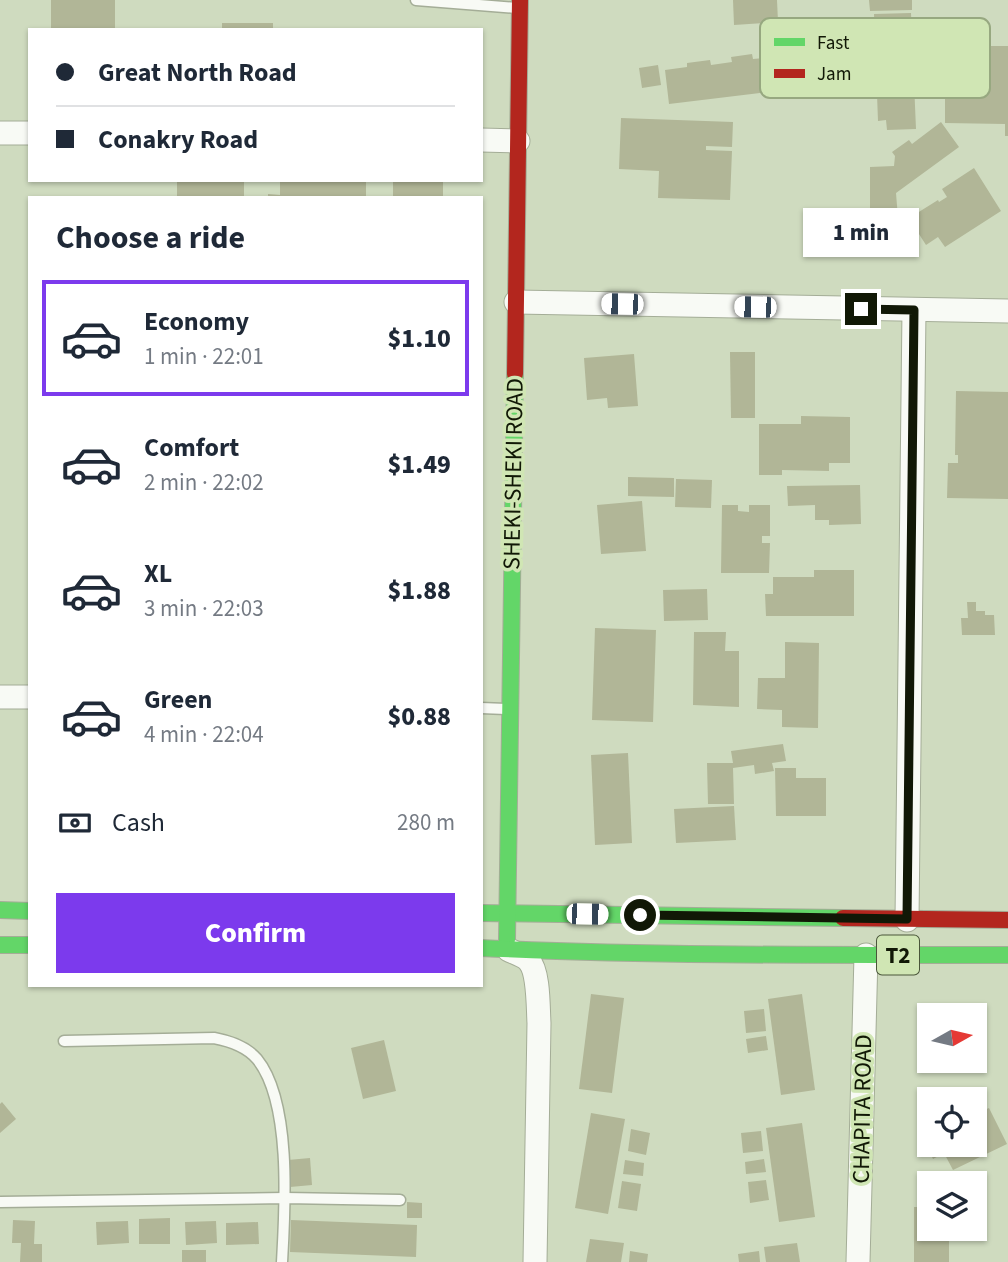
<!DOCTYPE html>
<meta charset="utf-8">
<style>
:root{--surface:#fff;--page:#f2f2f3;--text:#1f2937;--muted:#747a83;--line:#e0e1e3;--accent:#7c3aed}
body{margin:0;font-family:"Source Sans 3",sans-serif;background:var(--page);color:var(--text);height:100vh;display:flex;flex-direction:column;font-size:26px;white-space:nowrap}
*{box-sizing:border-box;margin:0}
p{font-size:23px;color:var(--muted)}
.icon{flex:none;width:38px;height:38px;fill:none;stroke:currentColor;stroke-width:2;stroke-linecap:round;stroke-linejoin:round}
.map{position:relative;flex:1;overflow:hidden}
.sheet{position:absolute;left:28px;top:196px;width:455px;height:791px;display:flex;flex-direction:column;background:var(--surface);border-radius:0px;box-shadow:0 2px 5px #0004}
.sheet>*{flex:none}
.top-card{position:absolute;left:28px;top:28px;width:455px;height:154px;border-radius:0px;box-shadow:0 2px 5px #0004;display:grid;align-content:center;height:154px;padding:0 28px;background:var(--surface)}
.needle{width:46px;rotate:82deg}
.controls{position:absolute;left:917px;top:1003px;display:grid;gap:14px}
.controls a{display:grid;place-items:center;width:70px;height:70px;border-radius:0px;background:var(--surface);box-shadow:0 2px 5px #0004;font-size:35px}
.end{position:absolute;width:32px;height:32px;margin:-16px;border:9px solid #111806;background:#fff;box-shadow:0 0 0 4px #fff}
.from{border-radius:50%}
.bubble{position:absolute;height:49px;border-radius:0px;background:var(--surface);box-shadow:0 2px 5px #0004;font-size:23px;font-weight:800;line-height:49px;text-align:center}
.car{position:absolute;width:21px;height:42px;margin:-21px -10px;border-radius:9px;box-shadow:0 0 5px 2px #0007;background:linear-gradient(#fff 24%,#345 0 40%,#fff 0 76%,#345 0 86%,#fff 0)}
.top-card b{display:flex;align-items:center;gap:24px;height:66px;font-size:26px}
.top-card b+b{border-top:2px solid var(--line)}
.top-card i{width:18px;height:18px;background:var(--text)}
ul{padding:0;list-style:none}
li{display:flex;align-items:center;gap:21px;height:116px;margin:0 14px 10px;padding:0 14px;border:4px solid transparent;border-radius:0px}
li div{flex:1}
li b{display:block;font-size:26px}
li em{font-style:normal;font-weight:800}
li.on{border-color:var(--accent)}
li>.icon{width:63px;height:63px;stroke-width:1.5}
h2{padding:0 28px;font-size:32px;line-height:84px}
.pay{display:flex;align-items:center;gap:18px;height:77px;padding:0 28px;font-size:26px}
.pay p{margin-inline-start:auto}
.primary-button{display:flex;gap:14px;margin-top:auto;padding:14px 28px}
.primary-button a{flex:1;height:80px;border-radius:0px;background:var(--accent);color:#fff;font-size:28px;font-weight:800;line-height:80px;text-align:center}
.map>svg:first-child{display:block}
.building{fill:#b1b697}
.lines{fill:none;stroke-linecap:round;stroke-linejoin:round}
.lane-casing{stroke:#a4ad97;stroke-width:13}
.street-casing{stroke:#a4ad97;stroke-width:25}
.fast-casing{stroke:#a4ad97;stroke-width:18}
.jam-casing{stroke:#a4ad97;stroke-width:18}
.lane{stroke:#f8faf5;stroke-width:10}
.street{stroke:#f8faf5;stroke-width:23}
.fast{stroke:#63d668;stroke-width:16}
.jam{stroke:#b3261e;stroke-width:16}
.route{stroke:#111806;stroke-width:9}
.labels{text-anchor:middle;stroke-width:7;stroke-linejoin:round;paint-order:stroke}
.shield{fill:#d0e6b4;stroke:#4a563a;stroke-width:2}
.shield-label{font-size:23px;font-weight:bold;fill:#111806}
.street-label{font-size:24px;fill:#111806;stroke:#d0e6b4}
.key{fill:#d0e6b4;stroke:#97a880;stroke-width:2}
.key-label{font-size:19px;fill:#111806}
</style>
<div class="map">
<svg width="1008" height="1262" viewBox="0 0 1008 1262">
<rect width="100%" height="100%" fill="#cfdbbf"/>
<!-- building -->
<g class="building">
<rect x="51" y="0" width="64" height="30"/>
<polygon points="733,0 777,0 778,22 734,25"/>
<polygon points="869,0 912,0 912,10 870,11"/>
<polygon points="911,13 916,129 887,130 886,120 878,121 874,14"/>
<rect x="222" y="23" width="51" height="7"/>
<polygon points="988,46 1008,46 1008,136 1005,136 1005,124 945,123 945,67 960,67 960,82 988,82"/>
<polygon points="796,50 796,54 808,53 810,68 798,69 800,88 669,104 665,70 687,67 687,63 710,60 711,65 732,62 731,57 752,54 753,59 775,57 775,53"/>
<polygon points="658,65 661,85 642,88 639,68"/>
<polygon points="621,118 733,122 732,147 706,146 706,150 732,151 730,200 658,198 659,171 619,169"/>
<polygon points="941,122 959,147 896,193 898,218 870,220 870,167 894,166 895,156 892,152 909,140 912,144"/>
<polygon points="974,168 1001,211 945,247 938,237 926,245 910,220 915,217 914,215 938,200 939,202 947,197 942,189"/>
<rect x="177" y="180" width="67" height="18"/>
<polygon points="280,180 366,180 366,198 268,198 268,194 280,195"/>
<rect x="393" y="180" width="50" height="18"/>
<polygon points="730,352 755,352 755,418 731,418"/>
<polygon points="634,354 638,406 608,408 607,398 587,400 584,358"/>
<polygon points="956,391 1008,392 1008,499 947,498 948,463 958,463 958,455 955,455"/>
<polygon points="801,416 850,417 850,463 829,463 829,471 782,470 782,475 759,475 759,424 801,424"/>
<polygon points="628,477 674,478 674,497 628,496"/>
<polygon points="676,479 712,480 711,508 675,507"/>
<polygon points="860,485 861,524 829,525 829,520 815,520 815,505 788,506 787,486"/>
<polygon points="642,501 646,551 601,554 597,505"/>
<polygon points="722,505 738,505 738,511 749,512 749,505 770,505 770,536 762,536 762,543 770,543 769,573 721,573"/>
<polygon points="814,570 854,570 854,616 766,616 765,594 773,594 773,577 814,577"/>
<polygon points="707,589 708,620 664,621 663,590"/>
<polygon points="967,602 976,602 976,611 985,611 985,615 994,615 995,635 962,635 961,618 968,618"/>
<polygon points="595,628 656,630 653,722 592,720"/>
<polygon points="694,632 726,632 725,651 739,651 739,707 693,705"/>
<polygon points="785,642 819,643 818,728 782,727 782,710 757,709 758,678 785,678"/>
<polygon points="783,744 786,761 772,763 774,771 755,774 754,765 733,768 734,804 708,804 707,763 733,763 731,751"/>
<polygon points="628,753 632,843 595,845 591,755"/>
<polygon points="775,768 796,768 796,778 826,778 826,816 776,816"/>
<polygon points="734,806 736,840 676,843 674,809"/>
<polygon points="591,994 624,998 612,1093 579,1089"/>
<polygon points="802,994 815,1090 781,1095 768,999"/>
<polygon points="764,1009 766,1031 746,1033 744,1011"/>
<polygon points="766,1036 768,1050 748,1053 746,1039"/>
<polygon points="384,1040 396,1091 363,1099 351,1048"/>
<polygon points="2,1102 16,1119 0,1133 0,1104"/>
<polygon points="989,1108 1007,1144 953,1170 944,1153 933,1159 921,1134 929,1130 929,1144 975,1144 975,1114"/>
<polygon points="591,1113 625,1119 608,1214 575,1208"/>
<polygon points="802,1123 815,1217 779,1222 766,1128"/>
<polygon points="631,1129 650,1133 646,1155 628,1151"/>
<polygon points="761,1131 763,1151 743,1153 741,1133"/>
<polygon points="310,1158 312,1185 290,1187 288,1160"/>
<polygon points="764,1159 766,1172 746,1174 745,1162"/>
<polygon points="625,1160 644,1163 643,1176 623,1174"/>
<polygon points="766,1180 769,1200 750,1203 748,1182"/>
<polygon points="622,1181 641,1184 637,1211 618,1208"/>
<polygon points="407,1202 422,1203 422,1218 407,1218"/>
<polygon points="914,1207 929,1207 929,1228 949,1228 949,1262 914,1262"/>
<polygon points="170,1218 170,1244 139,1244 139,1219"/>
<polygon points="13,1220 35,1221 34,1244 42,1244 42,1262 20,1262 21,1243 12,1243"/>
<polygon points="291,1220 417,1225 416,1257 290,1252"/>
<polygon points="128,1221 129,1243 97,1245 96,1222"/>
<polygon points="216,1221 217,1243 186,1245 185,1222"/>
<polygon points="258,1222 259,1244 226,1245 226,1223"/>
<polygon points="590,1239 624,1243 621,1262 586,1262"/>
<polygon points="797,1243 800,1262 766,1262 764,1247"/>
<rect x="182" y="1250" width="24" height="12"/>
<polygon points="630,1251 648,1254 647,1262 629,1262"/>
<polygon points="759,1251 760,1262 739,1262 738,1254"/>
</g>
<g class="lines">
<defs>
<g id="lane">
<polyline points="416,0 517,8"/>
<polyline points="481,708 506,709"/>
<path d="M64,1041L214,1038C230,1041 246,1046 257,1059C292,1102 285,1209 282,1262"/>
<polyline points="0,1202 285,1198 400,1200"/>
</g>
<g id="street">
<polyline points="0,133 30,133"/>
<polyline points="481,140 518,141"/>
<polyline points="516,302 1008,311"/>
<polyline points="0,697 30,697"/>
<polyline points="907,920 914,310"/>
<path d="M509,950C515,953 525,956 529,961C539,972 538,1008 539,1023L535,1262"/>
<polyline points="858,1262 866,955"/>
</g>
<g id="fast">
<polyline points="0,910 30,911"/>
<polyline points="481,913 843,918"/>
<polyline points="507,940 515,374"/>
<polyline points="0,945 30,945"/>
<path d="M481,948C656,956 832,955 1008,955"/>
</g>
<g id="jam">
<polyline points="515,374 520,0"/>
<polyline points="843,918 1008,920"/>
</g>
</defs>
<!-- lane casing -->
<use href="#lane" class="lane-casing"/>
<!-- street casing -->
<use href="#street" class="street-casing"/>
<!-- fast casing -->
<use href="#fast" class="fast-casing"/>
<!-- jam casing -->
<use href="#jam" class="jam-casing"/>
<!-- lane -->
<use href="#lane" class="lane"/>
<!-- street -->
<use href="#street" class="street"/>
<!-- fast -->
<use href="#fast" class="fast"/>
<!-- jam -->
<use href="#jam" class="jam"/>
</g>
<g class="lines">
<!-- route -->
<polyline class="route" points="640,915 907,919 914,310 861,309"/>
</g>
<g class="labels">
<!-- shield labels -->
<rect class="shield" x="877" y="935.5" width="42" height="39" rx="5"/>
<g class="shield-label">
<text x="898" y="963">T2</text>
</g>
<!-- street labels -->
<g class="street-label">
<text transform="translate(513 474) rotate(-89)" y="8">SHEKI-SHEKI ROAD</text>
<text transform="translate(862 1109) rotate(-89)" y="8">CHAPITA ROAD</text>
</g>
</g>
<!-- legend -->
<rect x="760" y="18" width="230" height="80" rx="10" class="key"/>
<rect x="774" y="38" width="31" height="8" fill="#63d668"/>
<rect x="774" y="69" width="31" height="9" fill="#b3261e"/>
<g class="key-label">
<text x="817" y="49">Fast</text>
<text x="817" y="80">Jam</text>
</g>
</svg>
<div class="controls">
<a><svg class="needle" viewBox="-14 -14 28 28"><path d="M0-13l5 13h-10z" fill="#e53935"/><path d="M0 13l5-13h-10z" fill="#747a83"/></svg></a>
<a><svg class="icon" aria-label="locate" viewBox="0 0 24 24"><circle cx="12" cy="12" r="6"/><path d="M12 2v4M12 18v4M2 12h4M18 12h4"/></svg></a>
<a><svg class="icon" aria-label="layers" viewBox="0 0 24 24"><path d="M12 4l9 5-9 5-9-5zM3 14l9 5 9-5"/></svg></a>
</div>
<i class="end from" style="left:640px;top:915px"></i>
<i class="end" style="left:861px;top:309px"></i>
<div class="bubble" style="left:803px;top:208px;width:116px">1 min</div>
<i class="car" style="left:622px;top:304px;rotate:271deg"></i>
<i class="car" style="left:755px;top:307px;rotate:271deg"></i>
<i class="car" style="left:587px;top:914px;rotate:91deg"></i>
<div class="top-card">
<b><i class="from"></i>Great North Road</b>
<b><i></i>Conakry Road</b>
</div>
<section class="sheet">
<h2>Choose a ride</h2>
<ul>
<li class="on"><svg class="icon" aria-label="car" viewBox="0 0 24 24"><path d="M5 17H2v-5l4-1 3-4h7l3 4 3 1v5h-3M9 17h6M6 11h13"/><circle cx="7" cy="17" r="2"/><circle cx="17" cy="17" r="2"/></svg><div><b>Economy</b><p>1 min · 22:01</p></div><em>$1.10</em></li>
<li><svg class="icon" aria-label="car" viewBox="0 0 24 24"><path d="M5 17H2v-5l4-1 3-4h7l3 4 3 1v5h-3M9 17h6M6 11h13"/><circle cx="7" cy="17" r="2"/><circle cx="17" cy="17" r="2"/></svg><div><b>Comfort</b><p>2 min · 22:02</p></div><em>$1.49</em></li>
<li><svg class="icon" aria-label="car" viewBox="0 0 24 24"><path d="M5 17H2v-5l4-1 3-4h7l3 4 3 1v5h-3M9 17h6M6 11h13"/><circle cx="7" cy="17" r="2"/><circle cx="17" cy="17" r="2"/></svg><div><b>XL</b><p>3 min · 22:03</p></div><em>$1.88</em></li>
<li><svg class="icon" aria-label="car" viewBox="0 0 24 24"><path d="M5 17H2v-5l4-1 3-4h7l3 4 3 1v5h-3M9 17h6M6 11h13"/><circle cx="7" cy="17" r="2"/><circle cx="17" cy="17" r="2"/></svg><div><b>Green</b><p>4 min · 22:04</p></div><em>$0.88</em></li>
</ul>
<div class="pay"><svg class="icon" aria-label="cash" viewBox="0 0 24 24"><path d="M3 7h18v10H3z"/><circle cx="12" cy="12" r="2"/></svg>Cash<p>280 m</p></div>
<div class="primary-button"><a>Confirm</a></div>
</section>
</div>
